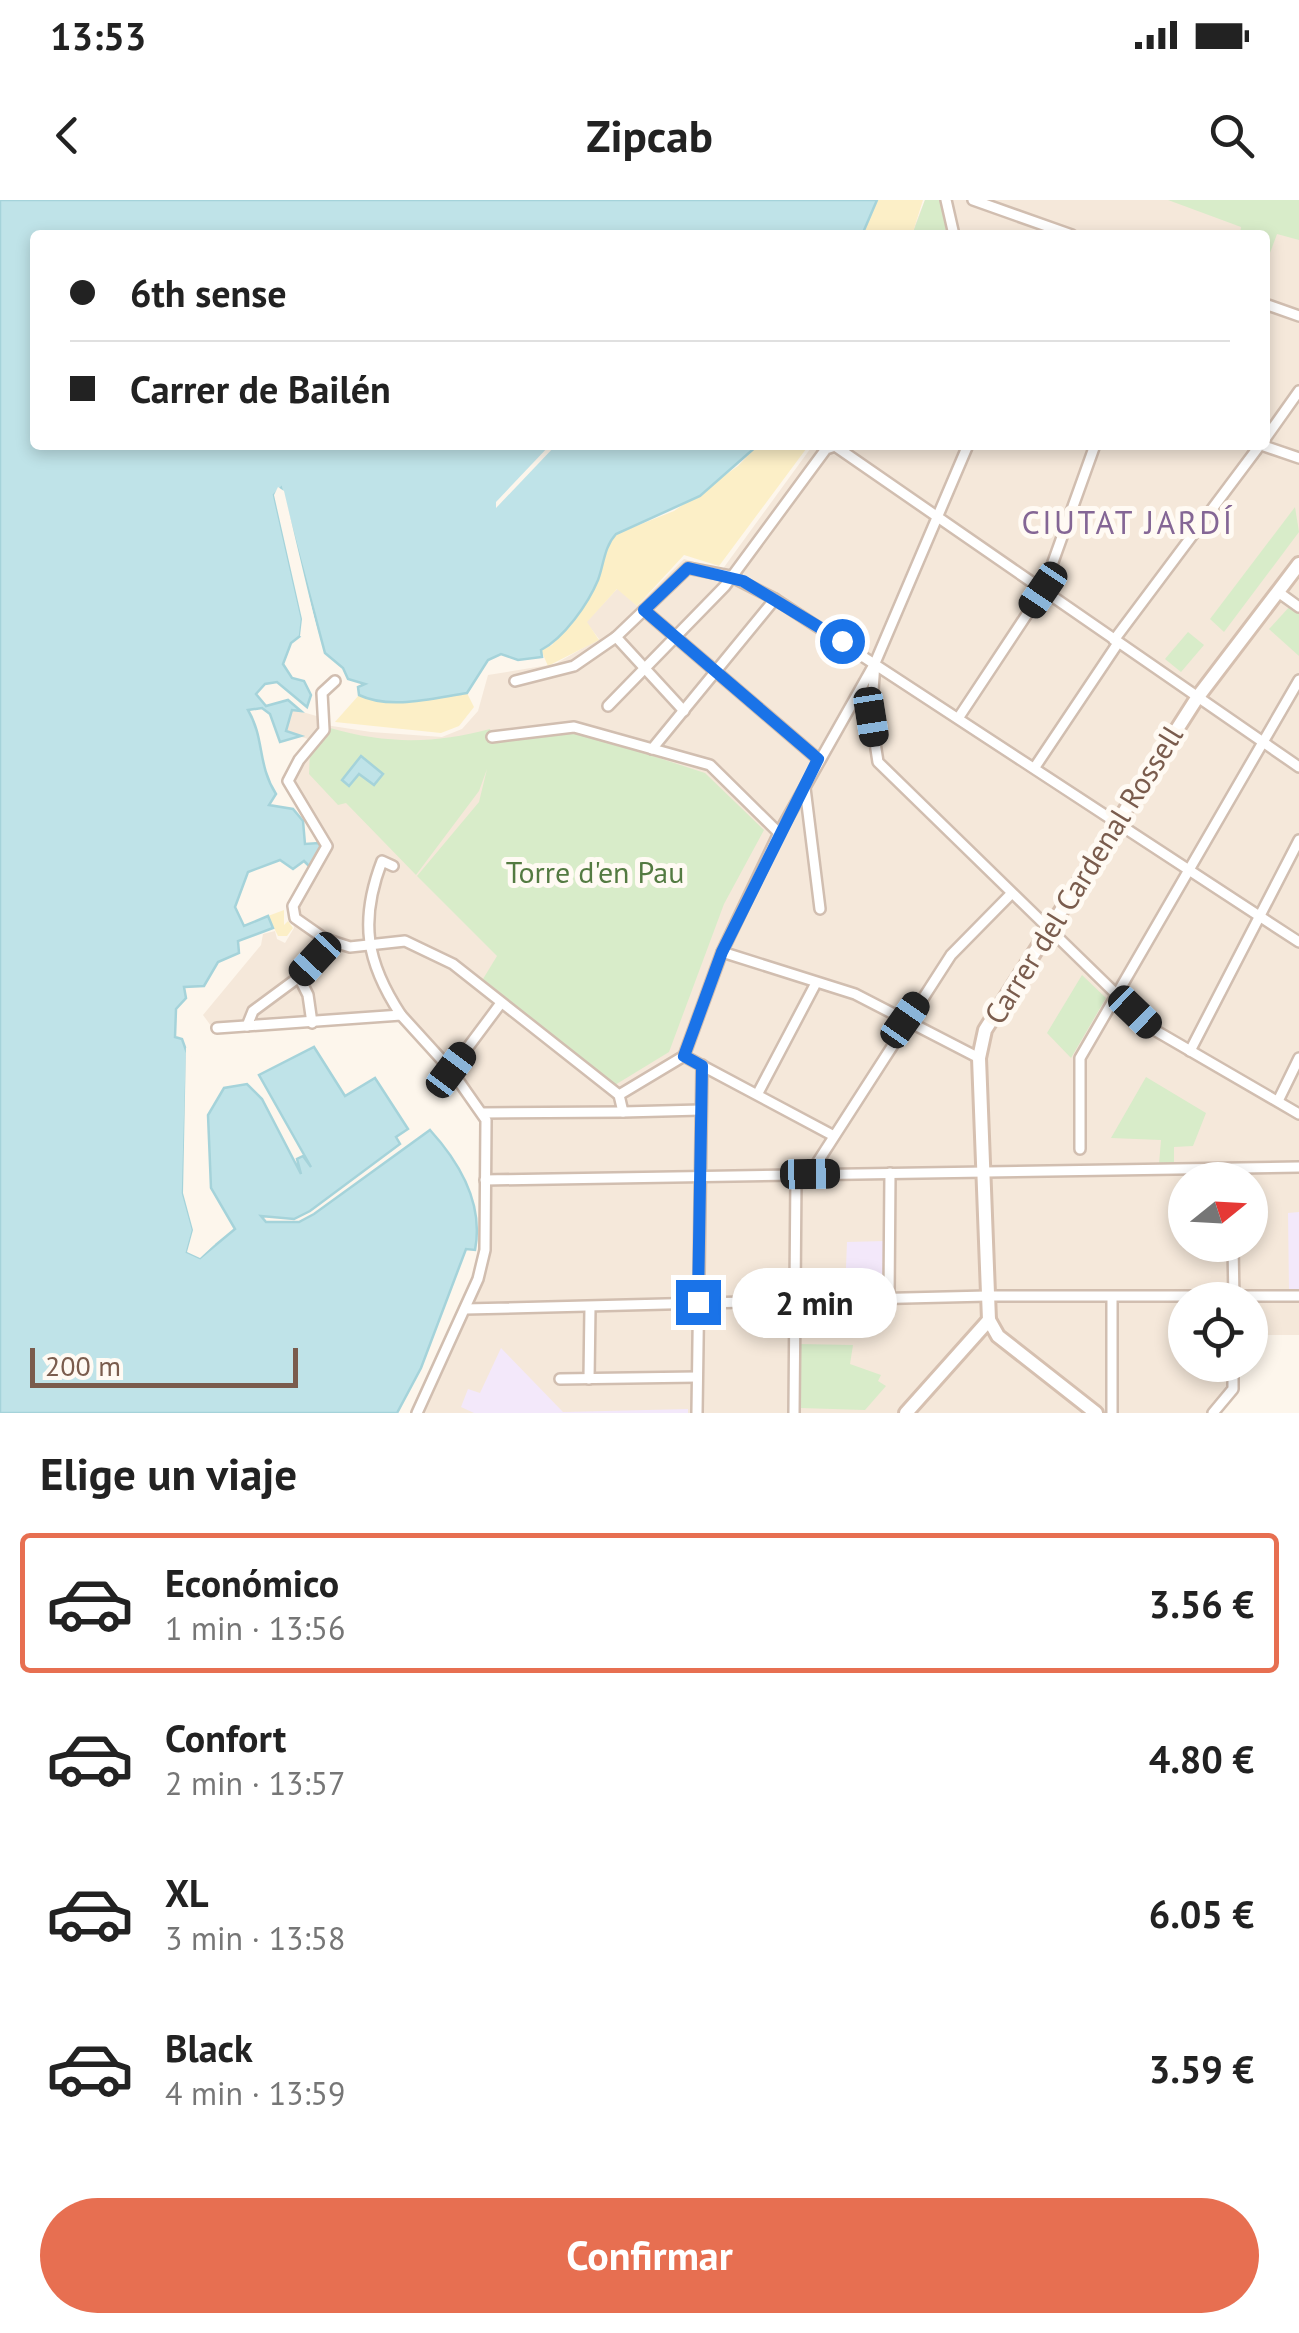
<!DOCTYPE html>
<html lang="es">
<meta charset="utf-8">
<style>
:root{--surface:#fff;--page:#f6f6f6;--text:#222;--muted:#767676;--line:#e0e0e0;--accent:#e76f51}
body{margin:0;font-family:"PT Sans",sans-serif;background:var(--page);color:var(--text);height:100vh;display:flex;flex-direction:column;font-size:38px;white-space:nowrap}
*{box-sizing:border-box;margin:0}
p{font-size:32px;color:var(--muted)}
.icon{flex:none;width:55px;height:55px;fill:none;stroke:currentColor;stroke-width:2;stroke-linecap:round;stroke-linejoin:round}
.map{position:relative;height:1213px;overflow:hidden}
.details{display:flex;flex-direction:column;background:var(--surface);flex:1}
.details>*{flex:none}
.top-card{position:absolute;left:30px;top:30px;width:1240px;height:220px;border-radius:10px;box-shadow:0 5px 15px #0003;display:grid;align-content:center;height:220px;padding:0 40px;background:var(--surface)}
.needle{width:65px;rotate:72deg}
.fabs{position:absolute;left:1168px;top:962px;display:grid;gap:20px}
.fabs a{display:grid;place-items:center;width:100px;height:100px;border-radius:50%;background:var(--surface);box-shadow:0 5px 15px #0003;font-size:50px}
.scale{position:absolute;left:30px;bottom:25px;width:268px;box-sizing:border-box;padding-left:10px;border:5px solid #7a5c4d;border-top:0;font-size:28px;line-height:35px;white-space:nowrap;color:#7a5c4d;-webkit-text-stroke:8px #fffaf3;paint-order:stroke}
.end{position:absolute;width:45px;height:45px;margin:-22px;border:12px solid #1a73e8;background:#fff;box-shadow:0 0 0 5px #fff}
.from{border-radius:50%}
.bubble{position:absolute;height:70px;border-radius:35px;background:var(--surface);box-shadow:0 5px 15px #0003;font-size:32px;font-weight:700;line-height:70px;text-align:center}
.car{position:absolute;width:30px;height:60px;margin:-30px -15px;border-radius:12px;box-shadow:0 0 8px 2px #0007;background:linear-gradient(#222 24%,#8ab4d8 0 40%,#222 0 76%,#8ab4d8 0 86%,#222 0)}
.top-card b{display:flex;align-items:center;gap:35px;height:95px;font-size:38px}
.top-card b+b{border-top:2px solid var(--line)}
.top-card i{width:25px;height:25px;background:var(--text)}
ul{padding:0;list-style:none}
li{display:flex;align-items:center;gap:30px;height:140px;margin:0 20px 15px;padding:0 20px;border:5px solid transparent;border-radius:10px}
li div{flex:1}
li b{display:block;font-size:38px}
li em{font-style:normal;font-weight:700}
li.selected{border-color:var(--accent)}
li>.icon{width:90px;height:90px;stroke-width:1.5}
h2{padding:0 40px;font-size:45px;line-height:120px}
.primary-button{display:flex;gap:20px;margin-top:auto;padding:20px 40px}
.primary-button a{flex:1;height:115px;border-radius:60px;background:var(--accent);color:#fff;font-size:40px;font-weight:700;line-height:115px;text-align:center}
.status{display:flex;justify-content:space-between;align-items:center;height:70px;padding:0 50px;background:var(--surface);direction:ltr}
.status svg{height:28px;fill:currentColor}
header{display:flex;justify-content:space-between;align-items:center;height:130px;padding:0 40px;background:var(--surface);font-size:45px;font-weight:700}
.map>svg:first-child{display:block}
.residential{fill:#f5e8da;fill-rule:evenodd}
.education{fill:#f3e8fa}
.green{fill:#d8ecc9}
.sand{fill:#fcefc7}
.water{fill:#bfe3e8;stroke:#a5d3da;stroke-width:2.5}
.pier{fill:#fdf6ec}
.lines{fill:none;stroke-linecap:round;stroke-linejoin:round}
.street-casing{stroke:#d1beb0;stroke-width:14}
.secondary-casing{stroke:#d6c0b0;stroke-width:18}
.street{stroke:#fff;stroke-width:9}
.secondary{stroke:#fff;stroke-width:12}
.route{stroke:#1a73e8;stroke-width:12}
.labels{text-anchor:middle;stroke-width:10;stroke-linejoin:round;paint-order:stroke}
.park-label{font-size:30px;fill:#537a41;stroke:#fffaf3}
.street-label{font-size:30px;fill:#7a5c4d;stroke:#fffaf3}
.neighbourhood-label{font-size:32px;letter-spacing:2.5px;fill:#846695;stroke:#fffaf3}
</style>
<div class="status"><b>13:53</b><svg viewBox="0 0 49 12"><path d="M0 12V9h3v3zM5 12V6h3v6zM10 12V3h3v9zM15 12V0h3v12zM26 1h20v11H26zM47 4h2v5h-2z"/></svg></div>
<header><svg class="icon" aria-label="back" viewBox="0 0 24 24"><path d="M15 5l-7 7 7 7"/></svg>Zipcab<svg class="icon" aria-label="search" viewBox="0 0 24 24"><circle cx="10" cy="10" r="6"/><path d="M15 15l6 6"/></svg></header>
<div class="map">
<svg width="1299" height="1213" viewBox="0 0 1299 1213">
<rect width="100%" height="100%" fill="#fdf6ec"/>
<!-- residential -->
<path class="residential" d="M925,0H1299V1135H1250V1100H1185V1165H1240V1185L1219,1213H421L486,1067L491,1038L490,920L399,818L214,830L203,815L261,745L263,734L275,731L277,739L285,743L294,728L291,709L324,651L286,583L311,540L286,532L292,509L320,517L319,524L371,532L442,537L462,529L478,511L488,475L555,464L599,439L586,422L618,388L637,406L684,359L722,370L813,245H1265V35H911ZM1185,980H1250V1045H1185Z"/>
<!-- education -->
<g class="education">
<polygon points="1299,1012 1299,1090 1289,1091 1288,1013"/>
<polygon points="885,1041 884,1093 845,1093 847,1042"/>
<polygon points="501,1148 563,1212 688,1209 688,1213 474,1213 461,1207 468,1189 480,1193"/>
</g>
<!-- green -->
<g class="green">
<polygon points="925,0 940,0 947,35 912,35"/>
<polygon points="1168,0 1299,0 1299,40 1277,34 1267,61 1265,35 1240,35 1241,27"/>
<polygon points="1295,307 1299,332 1224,432 1210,419"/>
<polygon points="1291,405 1299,411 1299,456 1269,429"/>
<polygon points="1188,432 1204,445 1181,472 1165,459"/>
<path d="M330,528C385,544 435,544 490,529L494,542L573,530L705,573L764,630L724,704L669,852L615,885L483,779L497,756L417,676L479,602L487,569L479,591L416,675L346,603L338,605L309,574L310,552Z"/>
<polygon points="1082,775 1106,798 1071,858 1047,833"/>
<polygon points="1146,877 1206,913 1193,946 1174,947 1174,964 1159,964 1161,940 1111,938"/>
<polygon points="800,1144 853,1145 850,1164 881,1175 878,1181 886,1186 865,1210 800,1208"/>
</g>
<!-- sand -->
<g class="sand">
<polygon points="877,0 923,0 912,35 862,35"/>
<polygon points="758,245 809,245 719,366 684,355 637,406 617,389 587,422 599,440 548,466 541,450 552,445 605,357 608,343 616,334 674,311 738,266"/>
<path d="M467,493L474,507L459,526L441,533L335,522L359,495C390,510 434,498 467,493Z"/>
<polygon points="284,710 284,725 288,721 293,728 287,736 278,736 268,716"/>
</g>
<!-- water -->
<g class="water">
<path d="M0,0H877L862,35H35V245H758L700,296L616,334C604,347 604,364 598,380C588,404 564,438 541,450L542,457L518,460L501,454L488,460L467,493C434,498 390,510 359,495L358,487L365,484L348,479L343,468L325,453L281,288L274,295L302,419L300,436L291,443L283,464L292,478L304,481L311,495L307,507L277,482L265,484L256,494L266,506L288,500L301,511L292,510L286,531L301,536L280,542L270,514L262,508L248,510C265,539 257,564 276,594L269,605L293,609L303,621L305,644L319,643L323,652L312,669L304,661L293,669L280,660L248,672L235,707L244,726L268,716L273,728L238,741L239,753L218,762L204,786L184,787L186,798L176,809L175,837L182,839L187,853L183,993L193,1030L187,1052L200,1058L235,1029L211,988L208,915L224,888L247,884L262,899L301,974L297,959L303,956L311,967L259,875L314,847L345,896L375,878L408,929L396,937L400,944L310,1011L294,1019L261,1016L266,1022H299L314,1014L430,930C460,963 484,1004 475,1050L466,1049L421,1168L397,1213H0Z"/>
<polygon points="361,556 383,574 374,585 359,574 349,586 342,580"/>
</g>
<!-- pier -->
<g class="pier">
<polygon points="550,245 556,245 496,308 496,302"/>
<polygon points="278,287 284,291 319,438 314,438 279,293 307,418 304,438 300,436 302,419 274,295"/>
<polygon points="186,847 192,853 188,992 198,1030 192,1051 199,1053 211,1041 215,1044 200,1058 187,1052 193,1030 183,993"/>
</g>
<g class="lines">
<defs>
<g id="street">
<polyline points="946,0 954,35"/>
<polyline points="973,0 1072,35"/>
<polyline points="1265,104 1299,116"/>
<polyline points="1265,239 1299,191"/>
<polyline points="1261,245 1299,258"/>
<polyline points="1278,392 1299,407"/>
<polyline points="644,410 818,559"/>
<polyline points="616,437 684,511"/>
<polyline points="1114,440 1260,245"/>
<polyline points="875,463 871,517 878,562 1151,828 1299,914"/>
<polyline points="335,481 322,493 324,530 299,560 288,581 327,646 293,706 295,718 325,739 350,747 405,741 453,764 619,895"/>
<polyline points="515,481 574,466 616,437 688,368 730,376 775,399 1299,742"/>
<polyline points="608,506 725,386 826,249 835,246 1299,567"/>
<polyline points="959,517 1043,390 1095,245"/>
<polyline points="492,537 574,527 710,565 779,633 722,752 684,856 619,895"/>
<polyline points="652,549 775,399"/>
<polyline points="1035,567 1118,443"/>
<polyline points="805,588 820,709"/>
<polyline points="779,633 875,463 968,245"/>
<path d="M393,666L382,661C359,721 366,762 401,815"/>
<polyline points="722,752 855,794 979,858"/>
<polyline points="299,777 308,795 312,823"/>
<polyline points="247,826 253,811 299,777 332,742"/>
<polyline points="217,828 401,815 451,870 486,920 485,1050 478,1079 417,1213"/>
<polyline points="1190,851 1299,640"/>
<polyline points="684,856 834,936"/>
<polyline points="451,870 501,803"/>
<polyline points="758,893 816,783"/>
<polyline points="619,895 623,912 701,910"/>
<polyline points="1278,901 1299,858"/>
<polyline points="482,913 623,912"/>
<polyline points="1080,949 1080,858 1299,480"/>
<polyline points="810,974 951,755 1010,695"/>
<polyline points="485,980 1299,967"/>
<polyline points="1233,1045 1234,1100"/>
<polyline points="889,1098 890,973"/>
<polyline points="1112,1098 1112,1213"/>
<polyline points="465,1109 987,1096 1299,1096"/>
<polyline points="560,1179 697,1177"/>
<polyline points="589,1179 590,1107"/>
<polyline points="697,1213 702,865"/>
<polyline points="794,1213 796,975"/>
<polyline points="1213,1213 1233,1189 1233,1165"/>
</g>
<g id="secondary">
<polyline points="906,1213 989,1120"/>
<polyline points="1096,1213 998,1136 989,1120 979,858 985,830 1197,498 1299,364"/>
</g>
</defs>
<!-- street casing -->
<use href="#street" class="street-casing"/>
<!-- secondary casing -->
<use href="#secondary" class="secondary-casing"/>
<!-- street -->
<use href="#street" class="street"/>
<!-- secondary -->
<use href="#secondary" class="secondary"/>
</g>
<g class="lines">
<!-- route -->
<polyline class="route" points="698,1102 702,866 684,856 722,752 818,559 644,410 688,368 743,381 842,441"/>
</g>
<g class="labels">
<!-- park labels -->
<g class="park-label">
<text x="595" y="683">Torre d'en Pau</text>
</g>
<!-- street labels -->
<g class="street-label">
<text transform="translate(1084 675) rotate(-58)" y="10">Carrer del Cardenal Rossell</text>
</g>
<!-- neighbourhood labels -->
<g class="neighbourhood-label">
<text x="1128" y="334">CIUTAT JARDÍ</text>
</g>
</g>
</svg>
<div class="fabs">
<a><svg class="needle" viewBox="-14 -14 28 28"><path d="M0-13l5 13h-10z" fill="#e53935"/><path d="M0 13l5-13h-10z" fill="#767676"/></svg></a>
<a><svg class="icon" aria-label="locate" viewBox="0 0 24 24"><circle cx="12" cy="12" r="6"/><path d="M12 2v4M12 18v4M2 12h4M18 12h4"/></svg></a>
</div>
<div class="scale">200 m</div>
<i class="end from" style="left:842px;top:441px"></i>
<i class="end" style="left:698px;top:1102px"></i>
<div class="bubble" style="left:732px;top:1068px;width:165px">2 min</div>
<i class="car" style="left:1043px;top:390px;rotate:214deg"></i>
<i class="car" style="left:871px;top:517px;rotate:171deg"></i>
<i class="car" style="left:315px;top:759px;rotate:223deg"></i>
<i class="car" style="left:1135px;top:812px;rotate:134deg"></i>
<i class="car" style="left:905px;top:820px;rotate:35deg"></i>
<i class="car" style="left:451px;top:870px;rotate:37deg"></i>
<i class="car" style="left:810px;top:974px;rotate:89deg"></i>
<div class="top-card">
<b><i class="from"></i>6th sense</b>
<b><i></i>Carrer de Bailén</b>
</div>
</div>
<section class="details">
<h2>Elige un viaje</h2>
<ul>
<li class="selected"><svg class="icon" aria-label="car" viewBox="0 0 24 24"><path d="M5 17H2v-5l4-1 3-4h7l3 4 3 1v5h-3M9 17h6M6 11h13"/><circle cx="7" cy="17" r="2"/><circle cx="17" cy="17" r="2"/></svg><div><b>Económico</b><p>1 min · 13:56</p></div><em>3.56 €</em></li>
<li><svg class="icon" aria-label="car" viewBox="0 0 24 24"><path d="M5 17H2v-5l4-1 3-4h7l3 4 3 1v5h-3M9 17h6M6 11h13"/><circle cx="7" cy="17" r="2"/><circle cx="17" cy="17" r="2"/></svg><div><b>Confort</b><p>2 min · 13:57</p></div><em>4.80 €</em></li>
<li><svg class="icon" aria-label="car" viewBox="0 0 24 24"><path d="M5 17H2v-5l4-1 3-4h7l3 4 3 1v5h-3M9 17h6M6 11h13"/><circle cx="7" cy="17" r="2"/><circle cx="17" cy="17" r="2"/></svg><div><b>XL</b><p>3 min · 13:58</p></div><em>6.05 €</em></li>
<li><svg class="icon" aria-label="car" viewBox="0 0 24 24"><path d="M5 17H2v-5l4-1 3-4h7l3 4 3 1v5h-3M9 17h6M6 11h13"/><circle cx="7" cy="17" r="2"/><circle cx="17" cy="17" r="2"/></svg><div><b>Black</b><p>4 min · 13:59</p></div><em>3.59 €</em></li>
</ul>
<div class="primary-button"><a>Confirmar</a></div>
</section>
